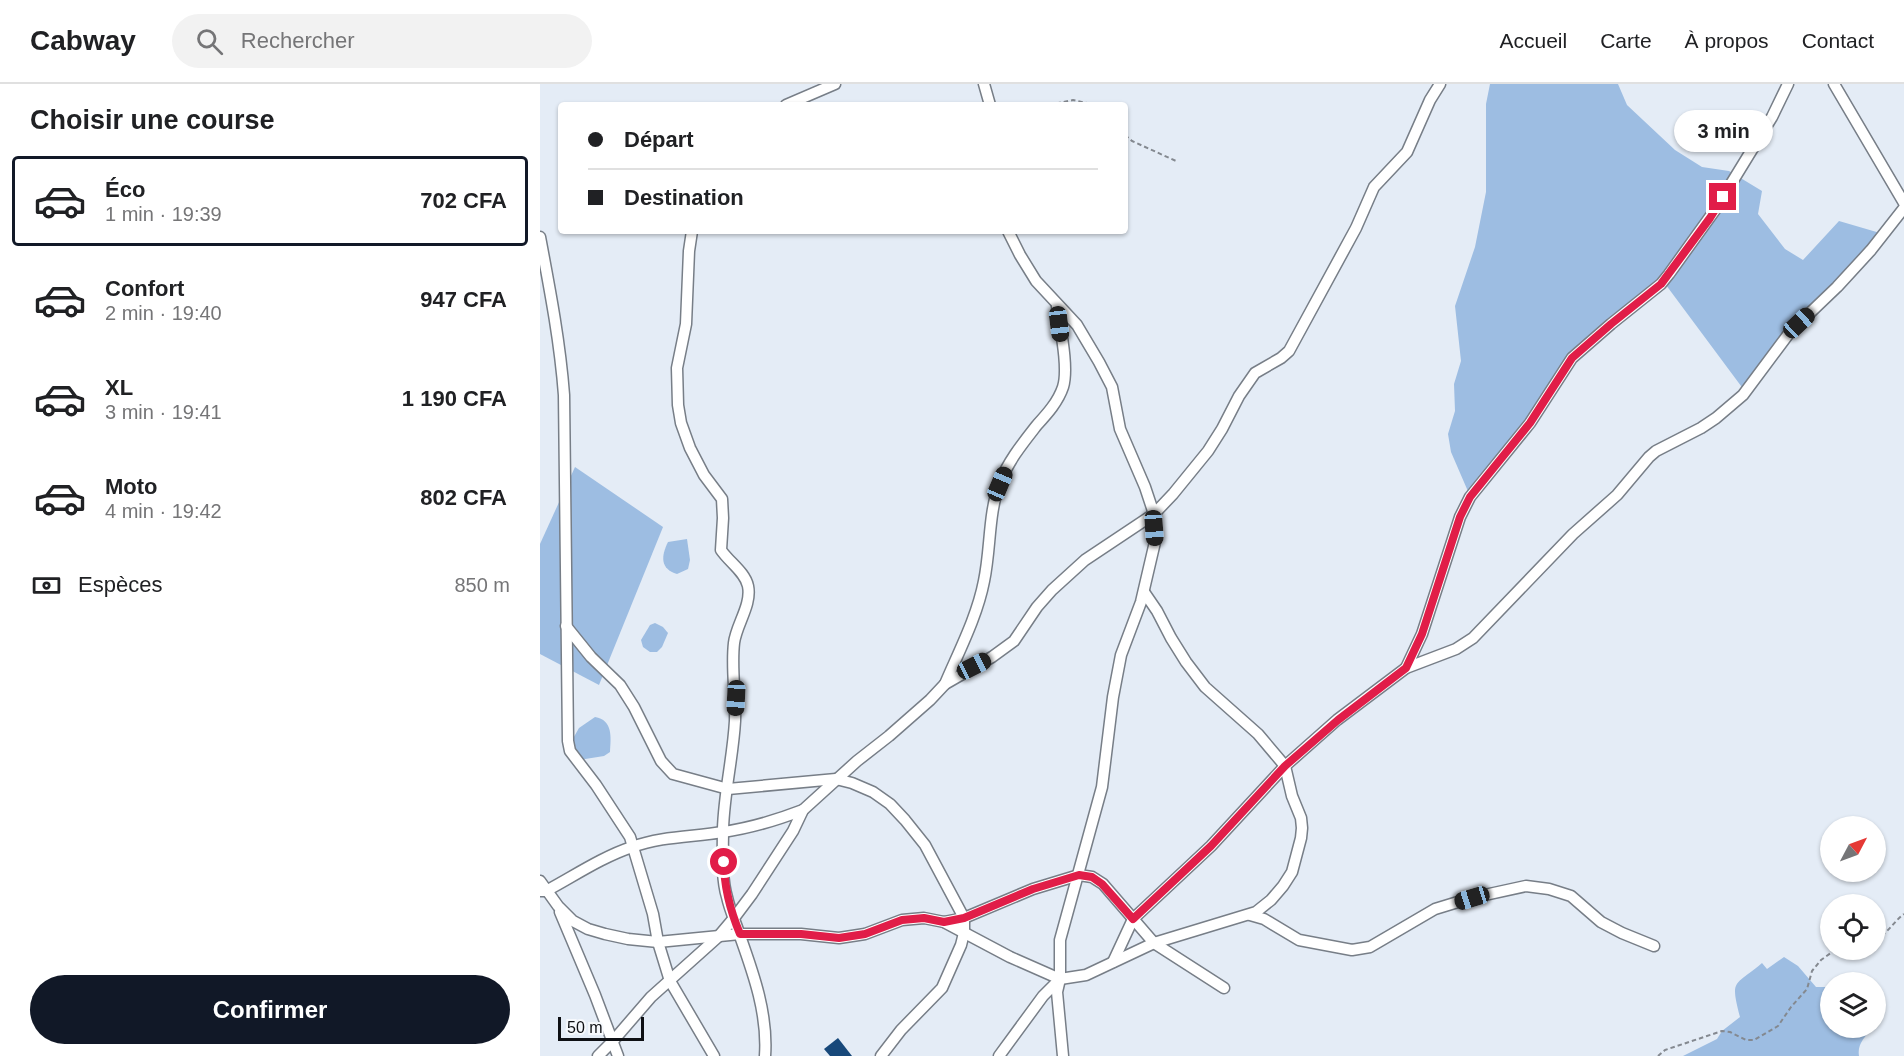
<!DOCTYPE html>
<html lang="fr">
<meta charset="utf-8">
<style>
:root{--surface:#fff;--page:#f2f2f2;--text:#202124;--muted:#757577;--line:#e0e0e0;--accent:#111827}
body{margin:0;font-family:Helvetica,sans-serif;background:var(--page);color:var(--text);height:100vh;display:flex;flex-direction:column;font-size:22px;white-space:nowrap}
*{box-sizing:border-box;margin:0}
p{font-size:20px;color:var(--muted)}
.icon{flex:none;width:33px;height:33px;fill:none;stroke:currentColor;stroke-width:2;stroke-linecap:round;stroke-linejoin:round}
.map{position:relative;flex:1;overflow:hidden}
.side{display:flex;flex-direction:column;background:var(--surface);width:540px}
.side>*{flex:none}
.guide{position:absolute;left:18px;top:18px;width:570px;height:132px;border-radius:6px;box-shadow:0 2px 4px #0004;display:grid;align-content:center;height:132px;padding:0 30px;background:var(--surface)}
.needle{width:39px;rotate:49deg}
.controls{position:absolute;left:1280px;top:732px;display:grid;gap:12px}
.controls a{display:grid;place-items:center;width:66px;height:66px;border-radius:50%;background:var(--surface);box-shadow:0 2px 4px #0004;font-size:30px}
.scale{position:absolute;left:18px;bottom:15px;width:86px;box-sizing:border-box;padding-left:6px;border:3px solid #0e1014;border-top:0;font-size:16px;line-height:21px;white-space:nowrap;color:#0e1014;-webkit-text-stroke:4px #f6f9fd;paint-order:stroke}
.end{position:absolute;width:27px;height:27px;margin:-14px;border:8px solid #e11d48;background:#fff;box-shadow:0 0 0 3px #fff}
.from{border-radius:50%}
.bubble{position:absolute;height:42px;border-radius:21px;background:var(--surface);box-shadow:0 2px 4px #0004;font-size:20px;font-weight:700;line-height:42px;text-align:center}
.car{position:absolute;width:18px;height:36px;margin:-18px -9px;border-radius:8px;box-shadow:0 0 4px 2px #0007;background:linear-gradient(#222 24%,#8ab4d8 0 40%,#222 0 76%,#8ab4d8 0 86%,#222 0)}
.guide b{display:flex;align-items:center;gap:21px;height:57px;font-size:22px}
.guide b+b{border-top:2px solid var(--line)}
.guide i{width:15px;height:15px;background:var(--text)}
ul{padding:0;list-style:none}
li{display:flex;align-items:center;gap:18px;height:90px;margin:0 12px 9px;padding:0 18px;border:3px solid transparent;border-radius:6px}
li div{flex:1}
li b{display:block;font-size:22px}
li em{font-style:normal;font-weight:700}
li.current{border-color:var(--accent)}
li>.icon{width:54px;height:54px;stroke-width:1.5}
h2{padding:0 30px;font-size:27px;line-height:72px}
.pay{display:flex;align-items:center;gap:15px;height:66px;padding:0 30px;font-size:22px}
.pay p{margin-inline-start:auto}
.action{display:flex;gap:12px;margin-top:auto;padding:12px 30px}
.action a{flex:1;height:69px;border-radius:36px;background:var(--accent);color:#fff;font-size:24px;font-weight:700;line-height:69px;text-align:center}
header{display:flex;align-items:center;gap:36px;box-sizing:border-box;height:84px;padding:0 30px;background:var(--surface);border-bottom:2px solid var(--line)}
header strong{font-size:28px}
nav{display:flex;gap:33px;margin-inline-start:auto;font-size:21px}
.search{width:420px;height:54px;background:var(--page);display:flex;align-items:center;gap:15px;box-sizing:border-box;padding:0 21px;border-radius:33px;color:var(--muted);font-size:22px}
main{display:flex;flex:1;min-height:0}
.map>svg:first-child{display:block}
.green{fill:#9dbde2}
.building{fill:#17487a}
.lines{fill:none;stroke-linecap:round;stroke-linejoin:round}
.minor-casing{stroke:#777e87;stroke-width:13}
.path{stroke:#848990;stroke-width:2;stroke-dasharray:4.5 3;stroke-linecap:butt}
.minor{stroke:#fff;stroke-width:10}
.route{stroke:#e11d48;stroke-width:8}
</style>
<header>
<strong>Cabway</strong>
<div class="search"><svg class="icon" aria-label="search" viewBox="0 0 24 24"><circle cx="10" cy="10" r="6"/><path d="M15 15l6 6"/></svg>Rechercher</div>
<nav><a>Accueil</a><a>Carte</a><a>À propos</a><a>Contact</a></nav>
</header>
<main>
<section class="side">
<h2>Choisir une course</h2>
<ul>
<li class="current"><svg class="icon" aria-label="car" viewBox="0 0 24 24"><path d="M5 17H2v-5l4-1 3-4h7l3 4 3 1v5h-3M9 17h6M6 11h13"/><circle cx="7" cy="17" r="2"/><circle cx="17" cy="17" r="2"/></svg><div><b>Éco</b><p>1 min · 19:39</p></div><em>702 CFA</em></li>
<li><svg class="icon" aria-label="car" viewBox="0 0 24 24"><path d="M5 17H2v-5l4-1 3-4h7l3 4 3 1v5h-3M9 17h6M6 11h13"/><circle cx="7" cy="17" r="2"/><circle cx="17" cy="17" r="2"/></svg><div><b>Confort</b><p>2 min · 19:40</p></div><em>947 CFA</em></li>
<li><svg class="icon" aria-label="car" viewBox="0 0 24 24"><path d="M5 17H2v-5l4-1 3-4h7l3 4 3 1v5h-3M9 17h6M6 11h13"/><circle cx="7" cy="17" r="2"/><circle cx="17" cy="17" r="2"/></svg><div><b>XL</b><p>3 min · 19:41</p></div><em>1 190 CFA</em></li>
<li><svg class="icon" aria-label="car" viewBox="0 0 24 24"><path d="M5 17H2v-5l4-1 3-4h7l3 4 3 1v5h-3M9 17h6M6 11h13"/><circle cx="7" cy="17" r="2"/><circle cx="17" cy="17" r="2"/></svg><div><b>Moto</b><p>4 min · 19:42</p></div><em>802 CFA</em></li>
</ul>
<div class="pay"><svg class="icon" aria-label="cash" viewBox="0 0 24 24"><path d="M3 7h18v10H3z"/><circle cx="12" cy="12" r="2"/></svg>Espèces<p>850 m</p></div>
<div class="action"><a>Confirmer</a></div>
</section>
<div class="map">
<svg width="1364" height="972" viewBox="0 0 1364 972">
<rect width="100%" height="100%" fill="#e4ecf6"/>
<!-- green -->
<g class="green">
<polygon points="950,0 1078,0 1087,21 1135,66 1162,83 1189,87 1222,107 1218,130 1245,165 1263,176 1299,137 1340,149 1204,306 1123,197 1041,264 930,412 911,368 908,350 915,327 914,300 921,277 915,222 935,163 946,108 946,20"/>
<polygon points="35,383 123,443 59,601 0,570 0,460"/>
<path d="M147,455L150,476L148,485L137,490C120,485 121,472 128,458Z"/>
<polygon points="115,539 123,543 128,549 122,563 117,568 110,568 103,563 101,556 110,541"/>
<path d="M55,633C73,636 71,653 70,668L64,672L39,676L31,658L39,644Z"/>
<path d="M1244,873L1258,882L1276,903H1290V944H1332C1325,953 1317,960 1319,972H1143L1177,955L1182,947L1200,933C1190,894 1194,903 1222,879L1227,885Z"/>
</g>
<!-- building -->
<polygon class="building" points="298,954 312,972 290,972 284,965"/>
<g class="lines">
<defs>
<g id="minor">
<polyline points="444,0 450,21"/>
<polyline points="1294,0 1364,119"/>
<polyline points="246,21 295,0"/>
<path d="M152,147L149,167L146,240L137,284L138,321L141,339L150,364L164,391L182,415L183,434L181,466C189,478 205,488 208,502C212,521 196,541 194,559C191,585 196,611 195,637C193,673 184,709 183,745C183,767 181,793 187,813C190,827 196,839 200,852C214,891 228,931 225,972"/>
<polyline points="468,147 480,171 496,197 537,241 559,278 572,303 580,345 605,403 614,430 615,458 601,518 581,571 573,613 562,703 520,856 520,895 517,908 523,972"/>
<path d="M0,153C10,206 20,258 24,311L28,657L30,667L56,701L90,753L113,830L118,858L130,897L174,972"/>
<polyline points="26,542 51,573 80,601 94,623 121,677 133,690 188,705 296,695 312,699 333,708 350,720 365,736 385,761 424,834 424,849 421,861 402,904 361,946 341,972"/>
<polyline points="866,584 882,550 920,433 930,413 990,339 1032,274 1071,240 1121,200 1129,190 1175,126 1232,33 1248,0"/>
<path d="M405,600C419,567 437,533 444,497C451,464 448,430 460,398C469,376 483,359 497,341C507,330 518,318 523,303C529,284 520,243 517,222"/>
<polyline points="0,797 18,822 33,837 48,845 65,850 88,855 118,858 200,850 261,850 299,854 325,850 362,836 384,834 404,838 424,834 493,805 539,791 552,793 563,800 614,859 684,904"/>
<path d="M0,807H6C34,792 62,773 92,763C122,752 153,753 183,748C211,744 237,736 263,726"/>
<polyline points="20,828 55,911 78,972"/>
<polyline points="710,831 724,835 759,856 812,866 830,863 895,825 931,814 986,802 1009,805 1031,812 1061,838 1082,849 1114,862"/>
<polyline points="404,838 470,873 520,895 503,912 459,972"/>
<polyline points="573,878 593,835 671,762 745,682 797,636 866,584 916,565 933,554 1033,450 1077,411 1109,373 1116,367 1161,344 1176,334 1203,311 1250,248 1297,203 1331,166 1364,124"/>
<polyline points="520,895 546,891 614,859 716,828 731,816 743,802 752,788 761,754 762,744 761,734 752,712 745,682 718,650 665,603 646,578 631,554 617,527 604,508"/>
<polyline points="58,972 73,957 111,913 178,853 194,834 212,810 253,747 263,726 317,677 349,652 390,616 405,600 452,573 474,557 497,523 512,506 545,476 614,430 633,410 668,367 682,345 699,312 715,289 741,274 749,267 816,144 834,103 867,68 890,16 900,0"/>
</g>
</defs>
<!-- minor casing -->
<use href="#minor" class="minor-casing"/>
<!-- path -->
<g class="path">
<polyline points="509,21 533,16 556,21"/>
<polyline points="585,51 592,57 636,77"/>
<path d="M1335,855C1348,850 1353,838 1364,830"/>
<polyline points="1118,972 1125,966 1182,947 1190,948 1206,956 1214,956 1238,942 1251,923 1267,905 1272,887 1281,876 1295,866"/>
</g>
<!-- minor -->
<use href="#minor" class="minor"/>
</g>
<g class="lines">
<!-- route -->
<path class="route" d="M184,778C184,804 190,826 200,850H261L299,854L325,850L362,836L384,834L404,838L424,834L493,805L539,791L552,793L562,800L593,835L671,762L745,682L798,636L866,584L882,550L920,433L930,413L990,339L1032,274L1071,240L1121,200L1170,134L1183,113"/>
</g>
</svg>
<div class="controls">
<a><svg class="needle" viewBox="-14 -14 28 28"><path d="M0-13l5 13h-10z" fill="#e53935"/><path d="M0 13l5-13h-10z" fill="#757577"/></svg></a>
<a><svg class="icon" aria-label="locate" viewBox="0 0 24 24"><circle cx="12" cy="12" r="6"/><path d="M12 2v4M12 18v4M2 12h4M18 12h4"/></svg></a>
<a><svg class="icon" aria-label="layers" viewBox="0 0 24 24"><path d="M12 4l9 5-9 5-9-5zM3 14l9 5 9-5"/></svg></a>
</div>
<div class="scale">50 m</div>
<i class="end from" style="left:184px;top:778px"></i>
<i class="end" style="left:1183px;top:113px"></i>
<div class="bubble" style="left:1134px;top:26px;width:99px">3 min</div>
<i class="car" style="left:1259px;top:239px;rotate:47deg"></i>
<i class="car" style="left:519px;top:240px;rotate:173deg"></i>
<i class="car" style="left:460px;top:400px;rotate:23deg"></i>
<i class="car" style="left:614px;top:444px;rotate:176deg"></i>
<i class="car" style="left:434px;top:582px;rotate:63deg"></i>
<i class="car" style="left:196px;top:614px;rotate:183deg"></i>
<i class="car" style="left:932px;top:814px;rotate:253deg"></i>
<div class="guide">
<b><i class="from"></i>Départ</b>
<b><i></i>Destination</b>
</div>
</div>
</main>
